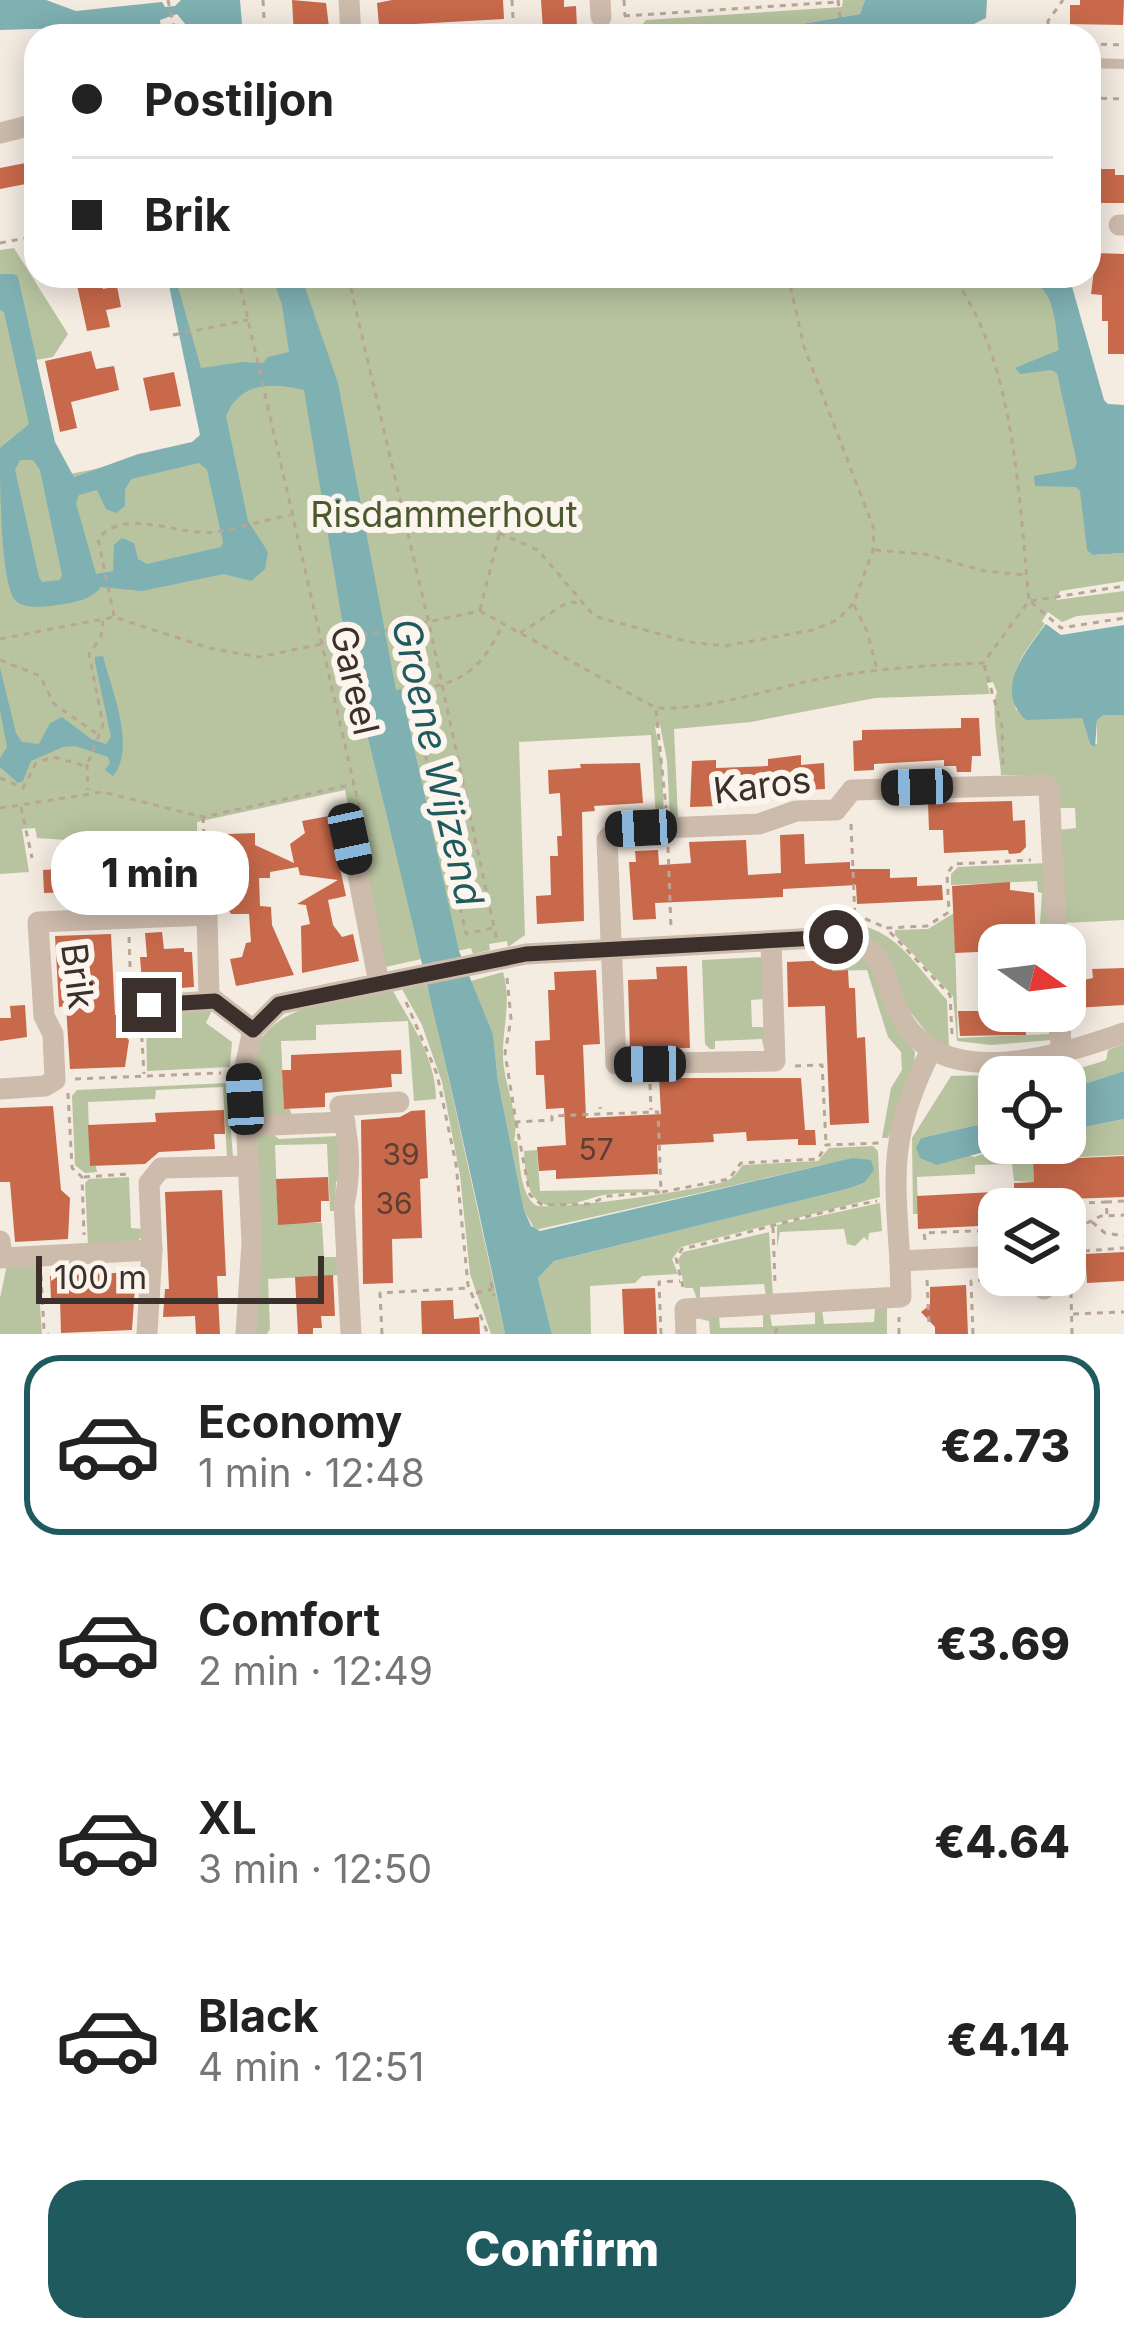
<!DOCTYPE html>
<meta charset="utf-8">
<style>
:root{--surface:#fff;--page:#f2f2f2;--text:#222;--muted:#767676;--line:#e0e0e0;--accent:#1f5a5e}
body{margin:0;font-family:Inter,sans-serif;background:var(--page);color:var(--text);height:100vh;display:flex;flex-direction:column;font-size:45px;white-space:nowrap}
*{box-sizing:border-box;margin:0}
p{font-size:39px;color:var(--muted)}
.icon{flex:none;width:66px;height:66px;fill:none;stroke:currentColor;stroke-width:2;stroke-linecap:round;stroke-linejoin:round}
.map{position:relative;height:1334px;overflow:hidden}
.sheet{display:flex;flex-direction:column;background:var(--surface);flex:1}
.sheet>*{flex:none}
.guide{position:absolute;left:24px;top:24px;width:1077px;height:264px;border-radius:36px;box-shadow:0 6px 30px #0003;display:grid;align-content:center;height:264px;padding:0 48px;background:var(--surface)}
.needle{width:78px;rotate:104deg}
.controls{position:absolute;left:978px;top:924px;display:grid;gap:24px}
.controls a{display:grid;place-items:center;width:108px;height:108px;border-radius:24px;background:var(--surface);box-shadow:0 6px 30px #0003;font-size:60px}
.scale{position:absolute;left:36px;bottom:30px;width:288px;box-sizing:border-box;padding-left:12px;border:6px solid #3b302b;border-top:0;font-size:33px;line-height:42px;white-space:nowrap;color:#3b302b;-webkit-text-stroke:9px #fbf5ee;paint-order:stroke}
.end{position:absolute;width:54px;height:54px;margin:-27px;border:15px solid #3b302b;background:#fff;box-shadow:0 0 0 6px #fff}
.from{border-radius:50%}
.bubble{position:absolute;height:84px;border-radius:36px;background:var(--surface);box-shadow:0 6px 30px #0003;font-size:39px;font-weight:800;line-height:84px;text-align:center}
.car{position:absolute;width:36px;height:72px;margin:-36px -18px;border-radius:15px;box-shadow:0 0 9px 3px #0007;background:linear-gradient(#222 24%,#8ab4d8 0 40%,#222 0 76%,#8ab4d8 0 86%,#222 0)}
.guide b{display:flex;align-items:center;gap:42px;height:114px;font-size:45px}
.guide b+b{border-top:3px solid var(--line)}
.guide i{width:30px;height:30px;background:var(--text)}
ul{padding:21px 0 0;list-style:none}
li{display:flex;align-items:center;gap:36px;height:180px;margin:0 24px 18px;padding:0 24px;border:6px solid transparent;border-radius:36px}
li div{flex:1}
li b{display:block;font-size:45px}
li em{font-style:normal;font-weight:800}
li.on{border-color:var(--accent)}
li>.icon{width:108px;height:108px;stroke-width:1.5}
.cta{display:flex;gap:24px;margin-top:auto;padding:24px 48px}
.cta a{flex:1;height:138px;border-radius:36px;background:var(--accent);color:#fff;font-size:48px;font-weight:800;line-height:138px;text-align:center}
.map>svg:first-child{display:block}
.green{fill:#b8c4a0}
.water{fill:#7fb0b2;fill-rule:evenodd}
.building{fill:#c8694b}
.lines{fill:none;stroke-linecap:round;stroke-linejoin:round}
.path{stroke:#b9a596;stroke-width:3;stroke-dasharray:6 6;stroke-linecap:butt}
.service{stroke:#cdbbac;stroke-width:10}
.minor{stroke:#cdbbac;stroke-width:21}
.route{stroke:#3b302b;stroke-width:15}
.labels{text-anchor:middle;stroke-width:12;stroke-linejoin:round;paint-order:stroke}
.number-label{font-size:30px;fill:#5e3e33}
.park-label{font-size:36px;fill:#4a5a2e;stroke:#fbf5ee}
.street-label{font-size:36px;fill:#3b302b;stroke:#fbf5ee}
.water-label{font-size:39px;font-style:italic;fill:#1f5a5e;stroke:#fbf5ee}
</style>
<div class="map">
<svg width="1124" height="1334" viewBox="0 0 1124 1334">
<rect width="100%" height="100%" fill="#f4ebe1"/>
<!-- green -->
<g class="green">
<polygon points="843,0 865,0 860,14 732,36 633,36 646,20 842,7"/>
<path d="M14,248L68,334L53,357L36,360L14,274L59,476L101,468L138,454L212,446L171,276H1055L1088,550L1094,555L1124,553V581L1060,591L1056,600L1124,591V612L1077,616L1062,622L1048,612L1042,621L1045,624C1022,656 1008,669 1016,710L1082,718L1090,744H1097V720L1104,715H1124V920L1063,923L1058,830L1076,828L1075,808H1057L1049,776L1001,775C1000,755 990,708 997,692L993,682L987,683L990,694L875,698L751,722L674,729L678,819H670L667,761L660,725L655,727L662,764L664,820H656L651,735L519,742L525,935L508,947L507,941L489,944L490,950L473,954L471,948L381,968L345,790L197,822V835C144,843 90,842 37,838L35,828L22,829L29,872L0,874V250Z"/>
<polygon points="1047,863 1047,925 1040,924 1042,893 1038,892 1037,881 951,885 951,874 958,867"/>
<polygon points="954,913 958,1038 1049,1034 1050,1023 1051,1040 991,1045 957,1041 953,996 895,935 895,930 928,929"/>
<path d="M839,923C894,923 912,962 947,1000L949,1048L935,1043Z"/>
<polygon points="823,947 841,947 870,961 895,1025 915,1052 914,1068 888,1138 882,1138 891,1088 902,1070 901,1052 888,1037 867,970 832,971 832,960 823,960"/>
<polygon points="764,957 765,999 751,1000 752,1027 767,1027 768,1048 764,1049 762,1039 715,1041 715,1049 710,1049 705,1044 702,960"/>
<path d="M503,972C512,1003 502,1028 503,1058C504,1084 520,1118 514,1141H517C520,1159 519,1192 535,1205C545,1212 716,1189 730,1179C736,1176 738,1170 743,1165L818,1161L829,1148L873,1146L878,1151L880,1197L681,1247L672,1259L678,1274L642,1276L635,1283L590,1286L591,1334H552L538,1278L554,1261L847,1189L864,1183L872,1171L869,1160L819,1166L535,1230L524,1210L498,1081L493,1034L471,981Z"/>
<polygon points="426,984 430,994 505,1334 491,1334 470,1274 460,1175 442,1082 422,1025 402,989"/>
<path d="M393,991C411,1024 436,1058 436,1099L414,1101L408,1021L316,1025V1040L281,1041L284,1108L290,1109L292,1116L255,1120C254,1102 250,1081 252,1063C262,1001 344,1001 393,991Z"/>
<polygon points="212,1010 206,1023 232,1042 230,1067 147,1071 146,1013"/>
<path d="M1124,1044V1071L1084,1084L1065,1104V1077H999V1107L977,1125L921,1138L974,1157L1016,1143H1065V1131L1124,1119V1155L1033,1159L1034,1182L1014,1181L1012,1164L975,1165V1174L917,1177L918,1214H913L912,1138L951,1076C1004,1074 1055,1079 1106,1060L1108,1050Z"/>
<polygon points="227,1083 233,1156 227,1157 223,1087 156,1090 155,1099 88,1102 90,1166 96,1166 97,1172 85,1173 75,1165 72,1096 77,1090"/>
<polygon points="271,1133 279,1139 338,1136 341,1178 336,1182 335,1211 330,1211 327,1144 275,1145 278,1224 303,1217 304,1223 322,1223 324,1257 341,1257 341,1275 268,1279 270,1329 267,1334 254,1334 255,1134"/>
<path d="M537,1150L540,1191L658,1189V1192C642,1193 626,1192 609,1194C591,1196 551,1217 535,1198C525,1186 525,1165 524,1151Z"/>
<polygon points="129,1177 131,1228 144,1229 144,1234 136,1243 88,1245 85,1183 89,1179"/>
<polygon points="880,1203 882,1231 869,1233 868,1241 864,1237 855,1246 847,1244 844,1229 780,1232 777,1247 777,1225"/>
<polygon points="769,1232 773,1297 766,1296 764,1284 700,1287 700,1298 697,1299 693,1288 685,1288 678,1260 683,1252"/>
<polygon points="37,1262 42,1334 0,1334 0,1298 7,1265"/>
<polygon points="887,1306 887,1334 710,1334 709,1321 700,1319 719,1316 720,1328 763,1327 763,1315 770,1314 772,1326 815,1324 815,1310 822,1309 824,1324 874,1322 875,1309"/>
</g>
<!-- water -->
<g class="water">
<polygon points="0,0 46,0 76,11 162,2 165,7 175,6 181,0 240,0 243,36 195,36 177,14 160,20 162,36 131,26 0,30"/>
<polygon points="865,0 987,0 986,18 950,36 732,36 860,14"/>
<path d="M0,274H14L18,277L55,442L74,477L139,454L192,442L200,435L167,276H175L201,368L243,362L263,363L268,357L289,352L282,305L272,276H301L338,383L396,690L401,689L459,951L493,1034L498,1081L524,1210L531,1226L540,1231L853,1158L871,1160L874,1170L864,1183L847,1189L554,1261L538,1278L552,1334H505C457,1104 402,878 347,651L351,645L342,620L304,390C272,382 240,382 226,416L248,521L268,552L265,569L251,581L224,574L142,591L101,587C89,602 70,603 50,606C39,607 22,609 14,599C0,576 0,480 0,448L29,424L4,312L0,310ZM20,460H33L40,470L62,575L60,580L42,582L39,577L15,470ZM199,463L207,470L223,542L221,547L147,564L138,559L134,543L122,538L114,545L113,571L96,574L76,503L79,495L97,490L106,509L116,513L125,506V490L131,479Z"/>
<path d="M996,276H1069L1104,400L1108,404L1124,405V553L1093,555L1087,550L1080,491L1076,487L1035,486L1034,476L1074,469L1077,463L1057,373L1051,370L1020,374L1015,368L1059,350C1055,327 1056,285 1027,281C1015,279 1007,280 996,276Z"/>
<path d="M1046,624L1061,635L1124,625V715H1104L1097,720L1095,747L1090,744L1082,718L1026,720C993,690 1025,652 1046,624Z"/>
<path d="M103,656C111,689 137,747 113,776L105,770L110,763L108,757L75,746L63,747L31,761L23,781L18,783L0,767V758L7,747L0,711V668L16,733L22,742L39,744L50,723L62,717L91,739L106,744L111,737L95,662V657Z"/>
<polygon points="1124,1071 1124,1119 1065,1131 1065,1104 1084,1084"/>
<polygon points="999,1107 999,1143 1016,1143 937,1165 920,1158 916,1148 921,1138 977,1125"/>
</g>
<!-- building -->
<g class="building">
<polygon points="292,0 326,3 329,27 316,28 316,36 294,36"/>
<polygon points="392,0 503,0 504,19 379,26 377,3"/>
<polygon points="541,0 564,0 564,7 576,6 577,28 543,30"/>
<polygon points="1080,0 1124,0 1123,25 1070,24 1070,5 1080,5"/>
<polygon points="36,161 36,182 0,189 0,168"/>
<polygon points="1089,169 1115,169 1115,175 1124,175 1124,203 1089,203"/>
<polygon points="1096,253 1124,254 1124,354 1108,354 1108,321 1102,321 1102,295 1091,294"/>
<polygon points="75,276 100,276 103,289 117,286 121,307 106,310 110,327 87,331"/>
<polygon points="91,351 96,369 114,366 119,390 71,402 77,428 60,432 45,361"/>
<polygon points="174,372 181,406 150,411 143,378"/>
<polygon points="961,718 979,718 981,756 972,756 971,772 957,772 956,766 944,766 944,760 874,764 874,770 854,771 853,741 862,740 862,730 961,728"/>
<polygon points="801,755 801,765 824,763 825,789 770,792 771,798 717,800 718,806 690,807 692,761 716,760 716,768 768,766 768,759"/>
<polygon points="640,763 643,803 594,806 595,811 582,812 584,921 537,924 536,896 551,895 550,856 558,856 557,836 562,836 560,793 549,794 548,770 581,768 580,764"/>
<polygon points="1012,801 1013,821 1025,820 1026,847 1020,853 1009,854 1008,850 944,853 943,830 929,830 928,803"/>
<polygon points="329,816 346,896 328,900 333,925 342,937 353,934 359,961 302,973 301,926 310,924 306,905 297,904 338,880 300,875 298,867 270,872 270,878 259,878 260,906 271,907 272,925 294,975 236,986 230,959 242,957 246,943 251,942 249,914 231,914 228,909 227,834 255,833 255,845 294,863 290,844 305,833 302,821"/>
<polygon points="804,834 805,864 850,862 850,869 890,869 890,878 917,877 917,886 942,885 943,900 857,904 856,885 783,889 783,897 655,903 656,919 633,920 629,862 636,862 635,851 658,850 659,865 691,863 689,842 746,840 748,875 781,873 780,835"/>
<polygon points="194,851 195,883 184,883 184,887 110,892 110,899 75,900 75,892 44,893 43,870 59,869 58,857 73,857 74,865 149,862 149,853"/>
<polygon points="1010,882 1010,890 1034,893 1036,945 999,945 999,951 955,953 952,886"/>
<polygon points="162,932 164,949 184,948 184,952 192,952 194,987 153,990 153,980 142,981 140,957 147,957 145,933"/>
<polygon points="111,934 115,1015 123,1015 124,1035 129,1040 125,1067 70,1069 66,1006 59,1007 55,936"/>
<polygon points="832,960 832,971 848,970 849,988 855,988 857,1038 865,1037 869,1123 830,1125 825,1006 788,1007 787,962"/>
<polygon points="687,966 690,1048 630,1049 628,980 657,979 656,967"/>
<polygon points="1124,968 1124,1005 1075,1008 1074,982 1093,978 1092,969"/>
<polygon points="596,970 600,1044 583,1045 586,1118 661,1114 659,1078 801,1078 805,1130 815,1130 816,1145 798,1145 798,1139 747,1141 746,1132 713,1134 714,1142 657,1145 658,1174 556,1179 556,1170 539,1171 537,1147 566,1145 564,1108 546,1109 544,1075 536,1075 535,1041 550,1040 548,990 555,990 554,972"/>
<polygon points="25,1005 27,1037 0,1041 0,1018 11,1018 10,1006"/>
<polygon points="958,1011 1024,1011 1026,1035 960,1036"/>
<polygon points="401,1050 402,1074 391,1074 392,1087 325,1093 325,1107 284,1109 282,1070 291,1070 291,1055"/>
<polygon points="53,1106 61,1190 70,1198 68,1239 15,1242 10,1182 0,1182 0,1108"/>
<polygon points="224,1110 225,1134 214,1134 215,1149 159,1152 145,1164 90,1166 88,1125 156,1122 155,1113"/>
<polygon points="425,1110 428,1178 420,1179 422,1238 392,1239 393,1283 363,1284 361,1120 400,1117 411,1111"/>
<polygon points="1124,1156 1124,1197 1040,1200 1032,1209 999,1209 999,1225 918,1229 917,1196 1014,1191 1014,1183 1034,1182 1033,1160"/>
<polygon points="328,1177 329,1201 321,1201 321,1222 278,1225 276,1179"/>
<polygon points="222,1190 226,1276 217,1276 220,1334 196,1334 195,1316 163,1317 165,1289 169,1289 165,1192"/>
<polygon points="1124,1252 1124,1281 1087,1283 1086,1268 1065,1269 1065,1255"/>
<polygon points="136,1272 132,1330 61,1333 60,1299 51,1300 50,1276"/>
<polygon points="333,1275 335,1316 321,1316 322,1328 313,1328 313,1334 298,1334 295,1277"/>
<polygon points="966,1285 968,1334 935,1334 935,1327 921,1312 930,1305 930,1287"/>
<polygon points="655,1288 657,1334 624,1334 622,1289"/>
<polygon points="453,1300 454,1319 479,1317 480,1334 422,1334 421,1301"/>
</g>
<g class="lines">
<!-- path -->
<g class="path">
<polyline points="168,0 176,36"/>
<polyline points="263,0 265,36"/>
<polyline points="512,0 514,36"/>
<polyline points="624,0 625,16"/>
<polyline points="838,0 842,36"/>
<polyline points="624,16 838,2"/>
<polyline points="566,36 590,34"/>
<polyline points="1048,36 1048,21 1063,0"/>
<polyline points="1089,44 1124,45"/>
<polyline points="1089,98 1124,99"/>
<polyline points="0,243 36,236"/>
<polyline points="238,276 363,824"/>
<polyline points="348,276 429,624 497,941"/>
<polyline points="173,335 248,320"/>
<polyline points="499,533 538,550 594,616 689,642 725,646 813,630 837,620 854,603 873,550 874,529 804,347 788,276"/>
<polyline points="875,550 924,554 985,571 1025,575"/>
<polyline points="1031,601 1124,586"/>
<polyline points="1031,602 1061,628 1124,618"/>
<polyline points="854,605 867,631 877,669"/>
<polyline points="480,610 502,523"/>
<path d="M114,616L98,539C124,506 180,537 216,532C240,528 265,520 290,515"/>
<polyline points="520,633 568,602 579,603"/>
<path d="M0,639L114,617L209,648L259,657L480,611L656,708C709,710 762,691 814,680C870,669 927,665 983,663L1029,601C1019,501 1015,357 952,276"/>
<polyline points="0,660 40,676 54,704 96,733"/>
<polyline points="984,665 1002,726 1003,766"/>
<polyline points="656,710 666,808"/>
<polyline points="87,764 88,790"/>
<polyline points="0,778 23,788 36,763 53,757 82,765 89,760 103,725 89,654 101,637 103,621"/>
<polyline points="21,807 32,858"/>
<polyline points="0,808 103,792 203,817 354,784"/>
<polyline points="203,817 205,856"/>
<polyline points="851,824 855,918"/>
<polyline points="668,847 671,928"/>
<polyline points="854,918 859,916 884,927"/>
<path d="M492,928L466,934L411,691C462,683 480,672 503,624"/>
<polyline points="129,937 131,994"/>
<polyline points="507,978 511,1019 505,1053 516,1122 552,1120 552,1116 601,1114 600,1107"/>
<polyline points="406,1002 437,1074 456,1164 468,1285 488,1334"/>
<polyline points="141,1024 144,1074"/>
<polyline points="952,1034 950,995 886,928 927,926 949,912 947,874 954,864 1031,860"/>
<polyline points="795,1066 822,1065 826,1143"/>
<polyline points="75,1079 221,1073"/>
<polyline points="650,1084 651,1110"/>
<polyline points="68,1093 72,1168 82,1177 84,1235"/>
<polyline points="516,1122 530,1195 542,1205 589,1204 608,1196 661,1192 658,1112 601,1114"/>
<polyline points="84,1177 128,1174"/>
<polyline points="662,1192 729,1179 741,1163 818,1159 826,1145 880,1143"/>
<polyline points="1058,1209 1058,1204 1106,1202"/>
<polyline points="1107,1214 1106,1202 1124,1201"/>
<polyline points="1092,1222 1105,1233 1124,1236"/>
<polyline points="773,1227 775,1283"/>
<polyline points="1070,1233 1083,1249"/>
<polyline points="1065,1234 1101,1216 1124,1215"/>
<polyline points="925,1240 924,1233 999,1230"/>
<polyline points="41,1275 44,1330 48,1334"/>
<polyline points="927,1280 929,1324"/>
<polyline points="491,1282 494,1296"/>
<polyline points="985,1283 986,1288 997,1287 997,1291"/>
<path d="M683,1287L676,1258L682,1249C747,1234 810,1213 877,1201"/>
<polyline points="476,1293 492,1289"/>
<polyline points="1073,1314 1124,1312"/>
<polyline points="382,1334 380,1293 469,1288"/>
<polyline points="661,1334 659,1282 680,1281"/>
<polyline points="775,1334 779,1323"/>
<polyline points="899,1334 899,1317"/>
<polyline points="973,1334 971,1281 985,1280"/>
<polyline points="1072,1334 1070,1252 1124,1248"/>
</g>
<!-- service -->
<polyline class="service" points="1089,63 1124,64"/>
<!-- minor -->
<g class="minor">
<polyline points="349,0 351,36"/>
<polyline points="600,0 601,17"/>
<polyline points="0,133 36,124"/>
<polyline points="1119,225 1124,225"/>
<polyline points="351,839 379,983"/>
<polyline points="771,942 775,1061 616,1064 607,839 616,830 759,824 796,811 836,810 852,790 1046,785 1049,788 1057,945"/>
<polyline points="149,1005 215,1001"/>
<polyline points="1060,1011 1061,1054"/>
<path d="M931,1050C889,1135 894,1170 900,1261L999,1256"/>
<polyline points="0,1089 45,1086 55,1080 53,1034 44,1016 38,922 207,915 209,996 253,1030"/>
<polyline points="246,1126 345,1122"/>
<polyline points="0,1241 2,1258 152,1250"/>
<polyline points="1044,1275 1044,1289"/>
<polyline points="147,1334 152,1250 149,1183 161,1168 248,1166"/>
<path d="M246,1334L252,1243L244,1072L253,1030L279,1004L526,954L836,937C894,950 879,976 901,1017C942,1094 1061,1055 1124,1033"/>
<path d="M351,1334L344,1205C351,1174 350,1137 340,1106L399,1102"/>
<polyline points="686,1334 685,1309 901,1297 900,1261"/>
</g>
</g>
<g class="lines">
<!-- route -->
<polyline class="route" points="149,1005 215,1001 253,1030 279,1004 526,954 836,937"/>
</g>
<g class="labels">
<!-- number labels -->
<g class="number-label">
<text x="596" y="1160">57</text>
<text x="401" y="1165">39</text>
<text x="394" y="1214">36</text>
</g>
<!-- park labels -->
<g class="park-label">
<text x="444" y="527">Risdammerhout</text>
</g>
<!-- street labels -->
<g class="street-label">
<text transform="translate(355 680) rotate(77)" y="13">Gareel</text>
<text transform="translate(762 785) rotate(-7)" y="13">Karos</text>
<text transform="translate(78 976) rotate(83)" y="13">Brik</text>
</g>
<!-- water labels -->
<g class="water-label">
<text transform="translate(438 762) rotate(77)" y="14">Groene Wijzend</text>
</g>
</g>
</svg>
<div class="controls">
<a><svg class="needle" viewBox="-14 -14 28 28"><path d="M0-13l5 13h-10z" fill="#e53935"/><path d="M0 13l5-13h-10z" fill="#767676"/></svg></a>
<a><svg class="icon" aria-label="locate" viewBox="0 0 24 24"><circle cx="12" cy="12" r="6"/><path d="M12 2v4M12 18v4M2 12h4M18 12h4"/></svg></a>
<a><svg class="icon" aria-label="layers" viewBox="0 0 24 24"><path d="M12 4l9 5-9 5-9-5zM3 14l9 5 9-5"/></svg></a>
</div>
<div class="scale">100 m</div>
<i class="end from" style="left:836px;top:937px"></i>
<i class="end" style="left:149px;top:1005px"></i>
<div class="bubble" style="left:51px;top:831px;width:198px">1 min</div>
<i class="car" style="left:917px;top:787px;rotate:268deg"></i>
<i class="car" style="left:641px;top:828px;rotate:267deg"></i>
<i class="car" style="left:350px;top:839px;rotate:168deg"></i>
<i class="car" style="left:650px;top:1064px;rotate:269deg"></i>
<i class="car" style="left:245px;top:1099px;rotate:357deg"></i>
<div class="guide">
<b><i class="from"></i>Postiljon</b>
<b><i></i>Brik</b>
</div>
</div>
<section class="sheet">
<ul>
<li class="on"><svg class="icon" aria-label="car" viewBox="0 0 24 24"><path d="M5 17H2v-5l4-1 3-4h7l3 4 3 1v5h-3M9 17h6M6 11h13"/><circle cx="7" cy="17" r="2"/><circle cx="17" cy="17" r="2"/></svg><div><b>Economy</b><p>1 min · 12:48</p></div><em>€2.73</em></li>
<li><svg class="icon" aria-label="car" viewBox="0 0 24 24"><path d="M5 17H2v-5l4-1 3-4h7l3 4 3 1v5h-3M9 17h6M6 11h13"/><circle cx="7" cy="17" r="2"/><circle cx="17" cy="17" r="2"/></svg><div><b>Comfort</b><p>2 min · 12:49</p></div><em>€3.69</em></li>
<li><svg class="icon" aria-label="car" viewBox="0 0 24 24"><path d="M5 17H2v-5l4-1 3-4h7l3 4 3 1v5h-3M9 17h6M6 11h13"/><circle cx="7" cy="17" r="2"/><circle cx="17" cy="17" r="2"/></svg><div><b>XL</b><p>3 min · 12:50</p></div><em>€4.64</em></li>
<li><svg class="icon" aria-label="car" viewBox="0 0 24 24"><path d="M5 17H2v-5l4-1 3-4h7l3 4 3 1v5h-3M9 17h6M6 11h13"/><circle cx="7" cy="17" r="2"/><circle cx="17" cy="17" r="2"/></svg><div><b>Black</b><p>4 min · 12:51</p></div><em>€4.14</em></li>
</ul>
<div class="cta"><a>Confirm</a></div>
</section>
